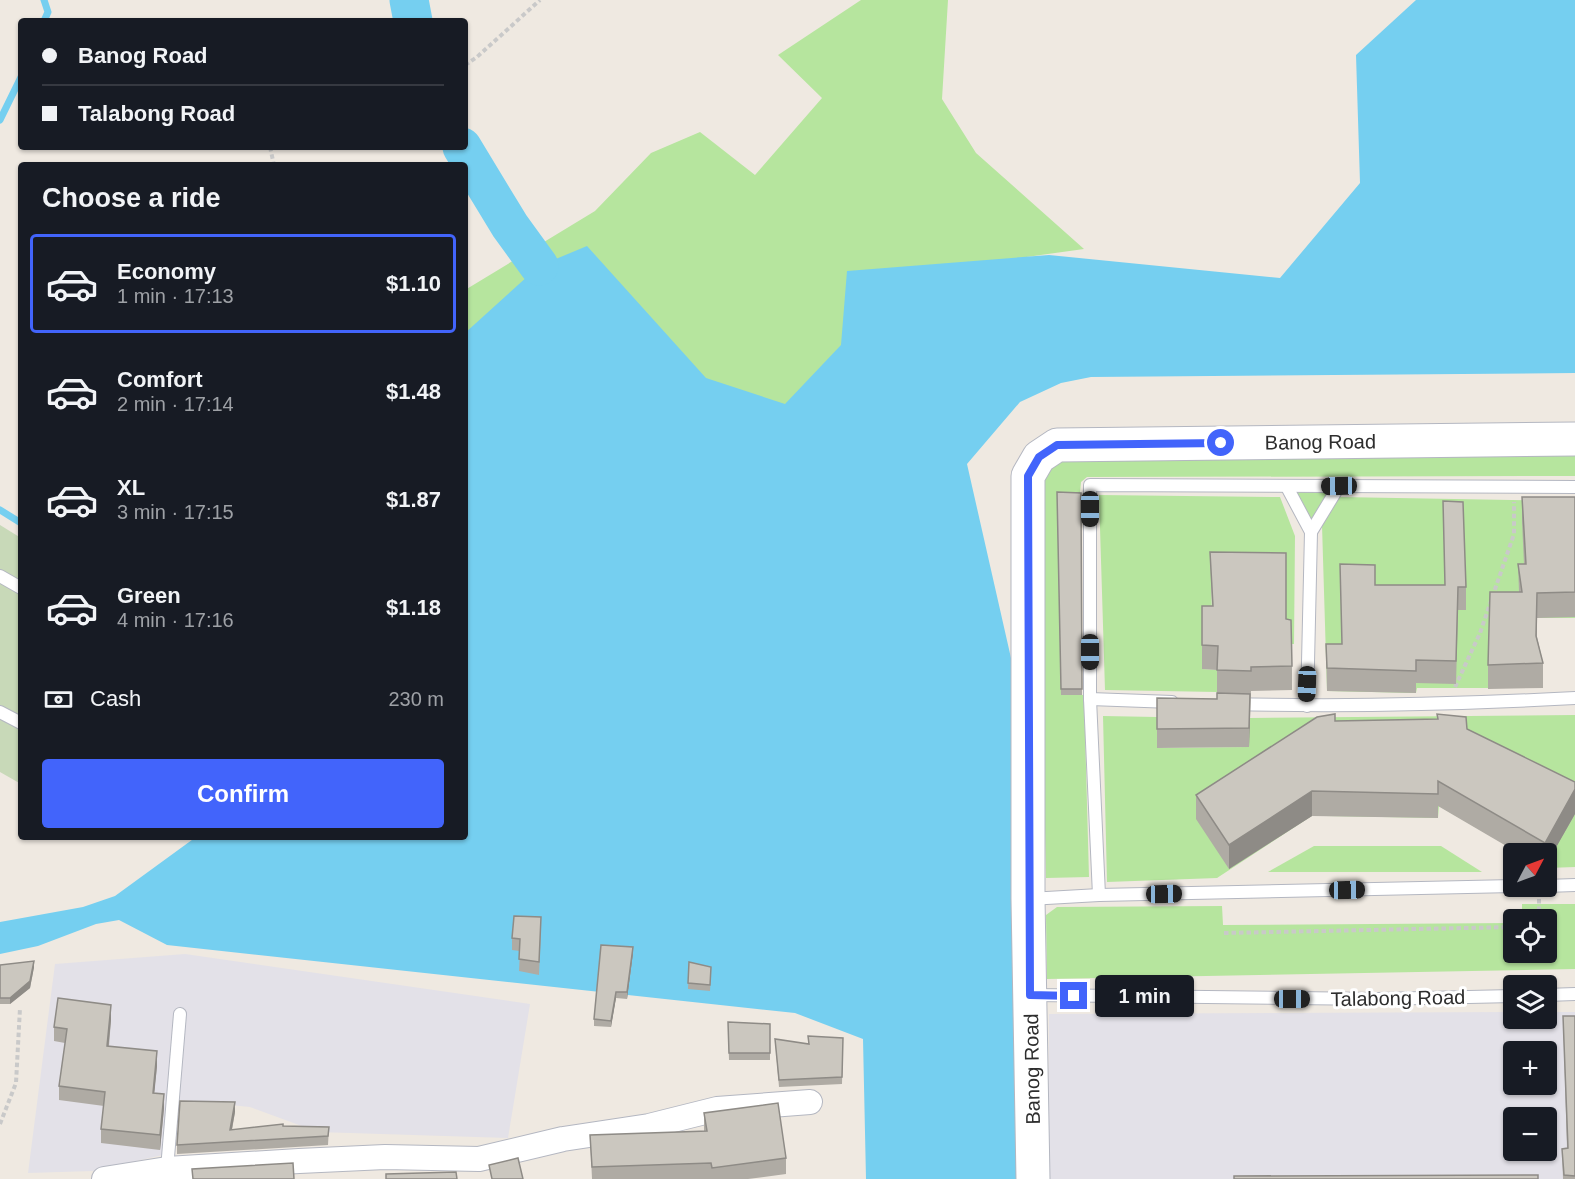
<!DOCTYPE html>
<meta charset="utf-8">
<style>
:root{--surface:#171b24;--page:#242831;--text:#f1f3f6;--muted:#9ea1a6;--line:#363941;--accent:#4264fb}
body{margin:0;font-family:Helvetica,sans-serif;background:var(--page);color:var(--text);height:100vh;display:flex;flex-direction:column;font-size:22px;white-space:nowrap}
*{box-sizing:border-box;margin:0}
p{font-size:20px;color:var(--muted)}
.icon{flex:none;width:33px;height:33px;fill:none;stroke:currentColor;stroke-width:2;stroke-linecap:round;stroke-linejoin:round}
.map{position:relative;flex:1;overflow:hidden}
.drawer{position:absolute;left:18px;top:162px;width:450px;height:678px;display:flex;flex-direction:column;background:var(--surface);border-radius:6px;box-shadow:0 2px 4px #0004}
.drawer>*{flex:none}
.hud{position:absolute;left:18px;top:18px;width:450px;height:132px;border-radius:6px;box-shadow:0 2px 4px #0004;display:grid;align-content:center;height:132px;padding:0 24px;background:var(--surface)}
.needle{width:39px;rotate:49deg}
.controls{position:absolute;left:1503px;top:843px;display:grid;gap:12px}
.controls a{display:grid;place-items:center;width:54px;height:54px;border-radius:6px;background:var(--surface);box-shadow:0 2px 4px #0004;font-size:30px}
.end{position:absolute;width:27px;height:27px;margin:-14px;border:8px solid #4264fb;background:#fff;box-shadow:0 0 0 3px #fff}
.from{border-radius:50%}
.bubble{position:absolute;height:42px;border-radius:6px;background:var(--surface);box-shadow:0 2px 4px #0004;font-size:20px;font-weight:700;line-height:42px;text-align:center}
.car{position:absolute;width:18px;height:36px;margin:-18px -9px;border-radius:8px;box-shadow:0 0 4px 2px #0007;background:linear-gradient(#222 24%,#8ab4d8 0 40%,#222 0 76%,#8ab4d8 0 86%,#222 0)}
.hud b{display:flex;align-items:center;gap:21px;height:57px;font-size:22px}
.hud b+b{border-top:2px solid var(--line)}
.hud i{width:15px;height:15px;background:var(--text)}
ul{padding:0;list-style:none}
li{display:flex;align-items:center;gap:18px;height:99px;margin:0 12px 9px;padding:0 12px;border:3px solid transparent;border-radius:6px}
li div{flex:1}
li b{display:block;font-size:22px}
li em{font-style:normal;font-weight:700}
li.on{border-color:var(--accent)}
li>.icon{width:54px;height:54px;stroke-width:1.5}
h2{padding:0 24px;font-size:27px;line-height:72px}
.pay{display:flex;align-items:center;gap:15px;height:66px;padding:0 24px;font-size:22px}
.pay p{margin-inline-start:auto}
.action{display:flex;gap:12px;margin-top:auto;padding:12px 24px}
.action a{flex:1;height:69px;border-radius:6px;background:var(--accent);color:#fff;font-size:24px;font-weight:700;line-height:69px;text-align:center}
.map>svg:first-child{display:block}
.industrial{fill:#e3e1e8;fill-rule:evenodd}
.green{fill:#b6e59e}
.cemetery{fill:#c8d9b8}
.water{fill:#75cff0}
.lines{fill:none;stroke-linecap:round;stroke-linejoin:round}
.stream{stroke:#75cff0;stroke-width:7}
.river{stroke:#75cff0;stroke-width:39}
.lane-casing{stroke:#b4b7c1;stroke-width:14}
.street-casing{stroke:#b4b7c1;stroke-width:26}
.secondary-casing{stroke:#b4b7c1;stroke-width:35}
.path{stroke:#c9c9c9;stroke-width:4;stroke-dasharray:4.5 3;stroke-linecap:butt}
.lane{stroke:#fff;stroke-width:12}
.street{stroke:#fff;stroke-width:24}
.secondary{stroke:#fff;stroke-width:33}
.wall{fill:#afaba4}
.shaded-wall{fill:#8e8b86}
.building{fill:#cbc7bf;stroke:#8e8b86;stroke-width:1.5}
.route{stroke:#4264fb;stroke-width:8}
.labels{text-anchor:middle;stroke-width:6;stroke-linejoin:round;paint-order:stroke}
.street-label{font-size:20px;fill:#2e2e2e;stroke:#fff}
</style>
<div class="map">
<svg width="1575" height="1179" viewBox="0 0 1575 1179">
<rect width="100%" height="100%" fill="#efe9e1"/>
<!-- industrial -->
<g class="industrial">
<polygon points="185,954 530,1004 508,1138 318,1132 250,1107 170,1099 167,1154 93,1171 28,1173 55,964"/>
<path d="M1513,1012L1514,1018H1546L1547,1012H1575V1179H1048L1049,1014ZM1514,1052H1546V1084H1514ZM1514,1118H1546V1150H1514Z"/>
</g>
<!-- green -->
<g class="green">
<polygon points="861,0 948,0 942,99 976,153 1084,249 874,278 822,405 465,585 465,290 595,211 651,153 700,132 755,175 822,98 778,55"/>
<polygon points="1575,449 1575,476 1087,477 1081,482 1061,695 1084,695 1089,877 1046,878 1038,483 1053,462 1069,455"/>
<polygon points="1339,486 1311,532 1287,487"/>
<polygon points="1099,495 1280,497 1295,536 1294,644 1286,644 1211,577 1212,618 1202,669 1218,670 1217,692 1105,690"/>
<polygon points="1339,497 1575,501 1575,618 1537,618 1536,661 1543,688 1417,688 1416,693 1327,691 1322,525"/>
<polygon points="1575,715 1575,867 1547,868 1546,854 1520,853 1439,806 1438,818 1326,816 1327,806 1217,878 1107,882 1103,716 1157,717 1157,748 1248,747 1250,718"/>
<polygon points="1314,846 1441,846 1482,872 1268,872"/>
<polygon points="1522,904 1575,904 1575,969 1047,979 1046,915 1057,907 1222,906 1223,925 1513,923 1514,952 1546,952 1546,920 1522,919"/>
</g>
<!-- cemetery -->
<polygon class="cemetery" points="0,525 21,538 21,784 0,772"/>
<!-- water -->
<polygon class="water" points="1416,0 1575,0 1575,373 1091,377 1061,383 1020,402 967,464 1011,658 1017,1179 866,1179 863,1039 795,1013 167,945 119,920 96,924 38,946 0,954 0,922 83,907 115,896 196,837 465,837 465,333 539,266 587,246 706,378 785,404 841,345 847,271 1049,255 1280,278 1360,183 1356,55"/>
<g class="lines">
<!-- stream -->
<g class="stream">
<polyline points="44,0 48,12 44,21"/>
<polyline points="0,120 21,77"/>
<polyline points="0,510 21,523"/>
</g>
<!-- river -->
<g class="river">
<polyline points="409,0 413,21"/>
<polyline points="462,147 510,226 539,266"/>
</g>
<defs>
<g id="lane">
<polyline points="1287,487 1311,532 1307,706"/>
<polyline points="1311,532 1339,486"/>
<polyline points="0,576 21,588"/>
<polyline points="1090,699 1172,702"/>
<path d="M1234,704C1348,707 1461,704 1575,698"/>
<polyline points="0,712 21,723"/>
<polyline points="1546,886 1575,885"/>
<polyline points="1099,895 1090,699 1090,485 1575,487"/>
<polyline points="1029,899 1099,895 1514,886"/>
<polyline points="1032,995 1378,999 1514,996"/>
<polyline points="1546,995 1575,994"/>
<polyline points="167,1169 180,1014"/>
</g>
<polyline id="street" points="104,1179 167,1169 299,1161 385,1157 479,1159 563,1139 649,1126 717,1109 810,1102"/>
<g id="secondary">
<path id="s1" d="M1033,1179L1028,899V476L1039,457L1057,445L1575,439"/>
</g>
</defs>
<!-- lane casing -->
<use href="#lane" class="lane-casing"/>
<!-- street casing -->
<use href="#street" class="street-casing"/>
<!-- secondary casing -->
<use href="#secondary" class="secondary-casing"/>
<!-- path -->
<g class="path">
<polyline points="465,65 477,57 540,0"/>
<polyline points="270,147 274,165"/>
<polyline points="1455,687 1480,633 1514,534 1514,502"/>
<polyline points="1539,899 1539,920"/>
<polyline points="1224,933 1514,927"/>
<polyline points="0,1124 16,1083 20,1008"/>
</g>
<!-- lane -->
<use href="#lane" class="lane"/>
<!-- street -->
<use href="#street" class="street"/>
<!-- secondary -->
<use href="#secondary" class="secondary"/>
</g>
<!-- wall -->
<g class="wall">
<polygon points="1057,492 1081,493 1082,695 1061,695"/>
<polygon points="1522,497 1575,497 1575,617 1537,618 1537,637 1543,663 1543,688 1488,689 1488,665 1519,592 1518,564 1524,564 1522,522"/>
<polygon points="1443,501 1466,587 1466,610 1458,610 1456,684 1416,683 1416,693 1327,691 1326,644 1341,644 1445,585"/>
<polygon points="1210,552 1286,619 1292,666 1292,690 1251,691 1249,747 1157,748 1157,698 1217,699 1217,670 1202,669 1202,606 1212,606"/>
<polygon points="1335,721 1467,729 1575,782 1575,814 1546,865 1546,854 1520,854 1438,806 1438,818 1312,816 1229,869 1196,819 1196,795"/>
<polygon points="541,930 539,975 519,971 520,951 512,950 512,938"/>
<polygon points="633,953 627,999 616,998 611,1027 594,1026 594,1019"/>
<polygon points="689,962 711,973 710,991 688,989"/>
<polygon points="0,965 34,967 30,988 10,1004 0,1004"/>
<polygon points="1563,1016 1575,1016 1575,1179 1563,1179 1562,1149 1567,1148"/>
<polygon points="111,1020 109,1046 157,1066 154,1093 164,1108 160,1150 101,1143 101,1129 104,1106 59,1100 59,1086 65,1043 54,1041 54,1027"/>
<polygon points="728,1022 770,1024 770,1060 729,1060"/>
<polygon points="843,1038 842,1084 779,1087 775,1039 808,1044"/>
<polygon points="235,1112 232,1130 283,1126 329,1127 328,1145 177,1154 177,1145"/>
<polygon points="704,1113 786,1158 786,1174 748,1179 592,1179 590,1135 704,1132"/>
</g>
<!-- shaded-wall -->
<g class="shaded-wall">
<polygon points="1250,694 1250,712 1249,747 1249,728"/>
<polygon points="1575,789 1575,814 1546,865 1546,854 1545,854 1545,843"/>
<polygon points="1312,791 1312,816 1229,869 1229,845"/>
<polygon points="633,947 633,953 627,999 627,992"/>
<polygon points="34,961 34,967 30,988 10,1004 10,998"/>
<polygon points="616,992 616,998 611,1027 611,1021"/>
<polygon points="111,1005 111,1020 107,1060 107,1046"/>
<polygon points="157,1051 157,1066 153,1107 153,1093"/>
<polygon points="164,1094 164,1108 160,1150 160,1135"/>
<polygon points="235,1102 235,1112 230,1139 230,1130"/>
</g>
<!-- building -->
<g class="building">
<polygon points="1057,492 1081,493 1082,689 1061,689"/>
<polygon points="1522,497 1575,497 1575,592 1537,593 1536,636 1543,663 1488,665 1490,592 1522,592 1518,564 1526,564"/>
<polygon points="1443,501 1463,502 1466,587 1458,587 1456,661 1416,660 1416,671 1327,668 1326,644 1342,644 1340,564 1375,565 1375,585 1445,585"/>
<polygon points="1210,552 1286,553 1286,619 1291,620 1292,666 1251,667 1251,671 1217,670 1218,646 1202,645 1202,606 1213,606"/>
<polygon points="1217,693 1250,694 1249,728 1157,729 1157,698 1217,699"/>
<polygon points="1335,714 1335,721 1438,719 1437,714 1466,717 1467,729 1575,782 1575,789 1545,843 1438,781 1438,794 1312,791 1229,845 1196,795 1317,717"/>
<polygon points="514,916 541,917 539,962 519,959 520,939 512,938"/>
<polygon points="601,945 633,947 627,992 616,992 611,1021 594,1019"/>
<polygon points="34,961 30,981 10,998 0,998 0,965"/>
<polygon points="689,962 711,967 710,985 688,983"/>
<polygon points="58,998 111,1005 107,1046 157,1051 153,1093 164,1094 160,1135 101,1129 105,1092 59,1086 67,1029 54,1027"/>
<polygon points="1563,1016 1575,1016 1575,1176 1564,1175 1562,1149 1568,1148"/>
<polygon points="728,1022 770,1024 770,1053 729,1053"/>
<polygon points="808,1036 843,1038 842,1077 779,1080 775,1039 809,1044"/>
<polygon points="180,1101 235,1102 230,1130 283,1124 283,1126 329,1127 328,1136 177,1145"/>
<polygon points="778,1103 786,1158 712,1168 711,1163 592,1167 590,1135 707,1131 704,1113"/>
<polygon points="518,1158 523,1179 492,1179 489,1165"/>
<polygon points="293,1163 294,1179 193,1179 192,1169"/>
<polygon points="456,1172 457,1179 386,1179 386,1174"/>
<polygon points="1538,1175 1538,1179 1234,1179 1234,1176"/>
</g>
<g class="lines">
<!-- route -->
<polyline class="route" points="1074,996 1030,995 1028,476 1039,457 1057,445 1221,443"/>
</g>
<g class="labels">
<!-- street labels -->
<g class="street-label">
<text dy="7" stroke="none"><textPath href="#s1" startOffset="1010">Banog Road</textPath></text>
<text transform="translate(1398 998) rotate(-1)" y="7">Talabong Road</text>
<text transform="translate(1032 1069) rotate(-91)" y="7">Banog Road</text>
</g>
</g>
</svg>
<div class="controls">
<a><svg class="needle" viewBox="-14 -14 28 28"><path d="M0-13l5 13h-10z" fill="#e53935"/><path d="M0 13l5-13h-10z" fill="#9ea1a6"/></svg></a>
<a><svg class="icon" aria-label="locate" viewBox="0 0 24 24"><circle cx="12" cy="12" r="6"/><path d="M12 2v4M12 18v4M2 12h4M18 12h4"/></svg></a>
<a><svg class="icon" aria-label="layers" viewBox="0 0 24 24"><path d="M12 4l9 5-9 5-9-5zM3 14l9 5 9-5"/></svg></a>
<a>+</a>
<a>−</a>
</div>
<i class="end from" style="left:1221px;top:443px"></i>
<i class="end" style="left:1074px;top:996px"></i>
<div class="bubble" style="left:1095px;top:975px;width:99px">1 min</div>
<i class="car" style="left:1339px;top:486px;rotate:269deg"></i>
<i class="car" style="left:1090px;top:509px;rotate:180deg"></i>
<i class="car" style="left:1090px;top:652px;rotate:180deg"></i>
<i class="car" style="left:1307px;top:684px;rotate:182deg"></i>
<i class="car" style="left:1347px;top:890px;rotate:89deg"></i>
<i class="car" style="left:1164px;top:894px;rotate:89deg"></i>
<i class="car" style="left:1292px;top:999px;rotate:90deg"></i>
<div class="hud">
<b><i class="from"></i>Banog Road</b>
<b><i></i>Talabong Road</b>
</div>
<section class="drawer">
<h2>Choose a ride</h2>
<ul>
<li class="on"><svg class="icon" aria-label="car" viewBox="0 0 24 24"><path d="M5 17H2v-5l4-1 3-4h7l3 4 3 1v5h-3M9 17h6M6 11h13"/><circle cx="7" cy="17" r="2"/><circle cx="17" cy="17" r="2"/></svg><div><b>Economy</b><p>1 min · 17:13</p></div><em>$1.10</em></li>
<li><svg class="icon" aria-label="car" viewBox="0 0 24 24"><path d="M5 17H2v-5l4-1 3-4h7l3 4 3 1v5h-3M9 17h6M6 11h13"/><circle cx="7" cy="17" r="2"/><circle cx="17" cy="17" r="2"/></svg><div><b>Comfort</b><p>2 min · 17:14</p></div><em>$1.48</em></li>
<li><svg class="icon" aria-label="car" viewBox="0 0 24 24"><path d="M5 17H2v-5l4-1 3-4h7l3 4 3 1v5h-3M9 17h6M6 11h13"/><circle cx="7" cy="17" r="2"/><circle cx="17" cy="17" r="2"/></svg><div><b>XL</b><p>3 min · 17:15</p></div><em>$1.87</em></li>
<li><svg class="icon" aria-label="car" viewBox="0 0 24 24"><path d="M5 17H2v-5l4-1 3-4h7l3 4 3 1v5h-3M9 17h6M6 11h13"/><circle cx="7" cy="17" r="2"/><circle cx="17" cy="17" r="2"/></svg><div><b>Green</b><p>4 min · 17:16</p></div><em>$1.18</em></li>
</ul>
<div class="pay"><svg class="icon" aria-label="cash" viewBox="0 0 24 24"><path d="M3 7h18v10H3z"/><circle cx="12" cy="12" r="2"/></svg>Cash<p>230 m</p></div>
<div class="action"><a>Confirm</a></div>
</section>
</div>
